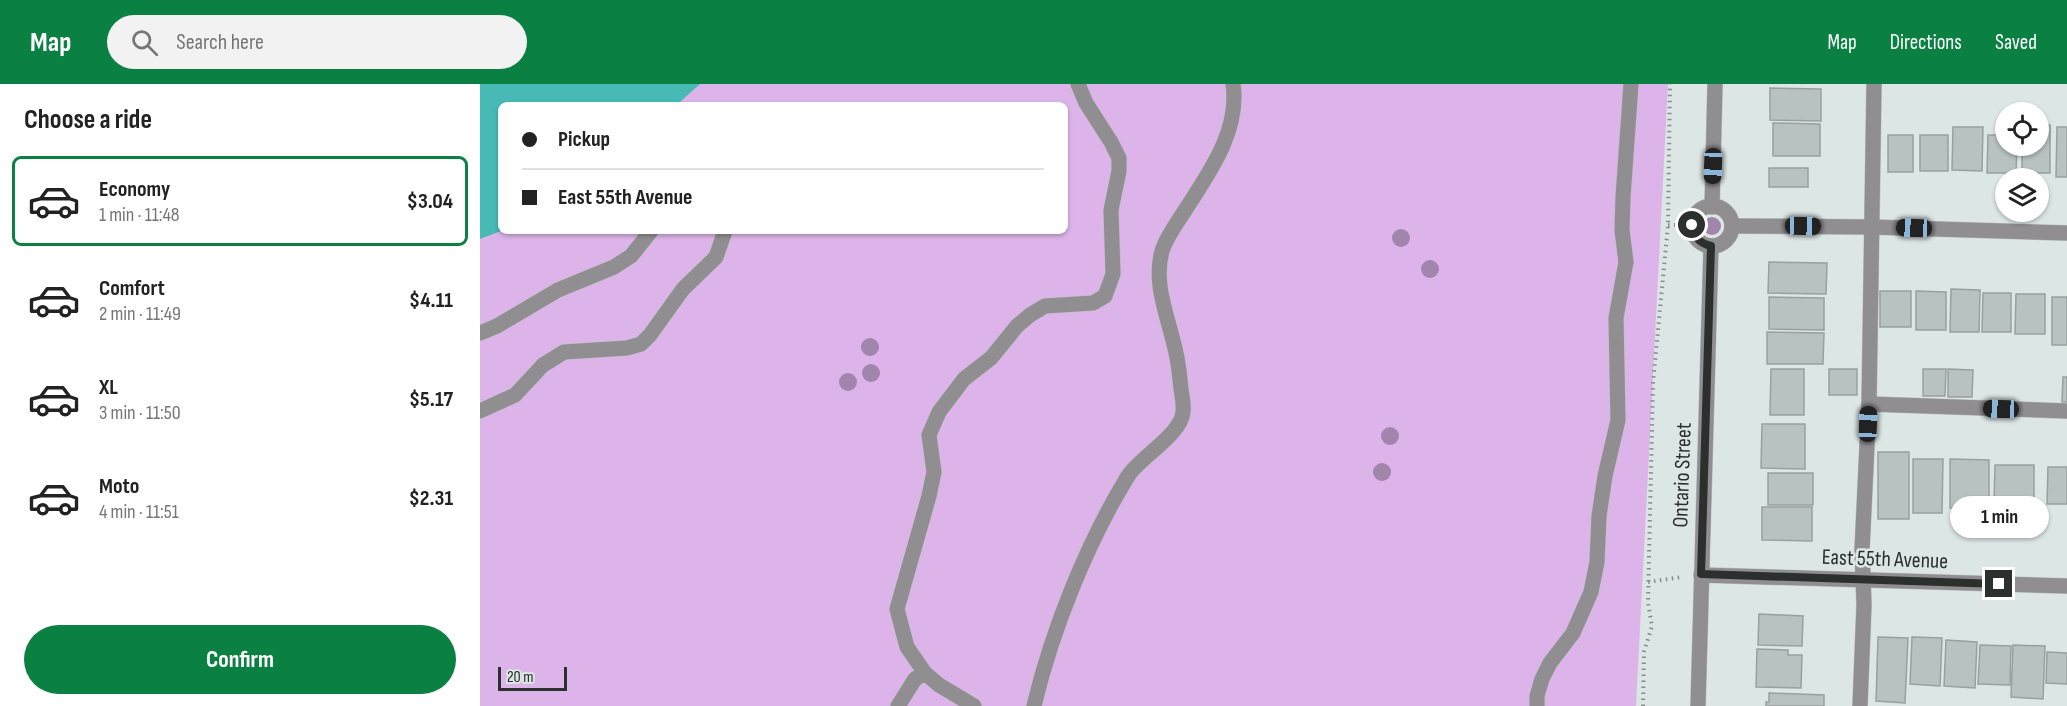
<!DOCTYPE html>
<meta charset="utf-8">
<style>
:root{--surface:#fff;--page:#f2f2f2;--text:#222;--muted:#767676;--line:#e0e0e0;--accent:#0b8043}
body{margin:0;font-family:"Sofia Sans Condensed",sans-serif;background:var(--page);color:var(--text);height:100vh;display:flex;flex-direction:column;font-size:22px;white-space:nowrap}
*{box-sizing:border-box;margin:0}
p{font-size:20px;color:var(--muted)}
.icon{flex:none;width:33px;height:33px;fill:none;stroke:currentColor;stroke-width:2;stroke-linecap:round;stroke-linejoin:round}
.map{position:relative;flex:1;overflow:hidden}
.details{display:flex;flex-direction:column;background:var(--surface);width:480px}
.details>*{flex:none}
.top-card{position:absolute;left:18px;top:18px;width:570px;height:132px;border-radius:9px;box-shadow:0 2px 4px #0004;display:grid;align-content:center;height:132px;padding:0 24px;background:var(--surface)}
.tools{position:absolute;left:1515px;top:18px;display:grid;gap:12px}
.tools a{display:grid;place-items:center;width:54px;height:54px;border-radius:50%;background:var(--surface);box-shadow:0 2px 4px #0004;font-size:30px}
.scale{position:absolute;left:18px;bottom:15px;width:69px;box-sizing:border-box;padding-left:6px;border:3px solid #2b2f2e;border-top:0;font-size:16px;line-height:21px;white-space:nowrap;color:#2b2f2e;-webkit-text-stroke:4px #dce6e5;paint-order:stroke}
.end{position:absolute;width:27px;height:27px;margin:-14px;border:8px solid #2b2f2e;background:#fff;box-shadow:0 0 0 3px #fff}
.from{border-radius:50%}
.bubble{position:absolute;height:42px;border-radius:21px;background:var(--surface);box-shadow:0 2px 4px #0004;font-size:20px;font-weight:700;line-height:42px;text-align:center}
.car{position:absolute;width:18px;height:36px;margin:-18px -9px;border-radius:8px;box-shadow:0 0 4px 2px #0007;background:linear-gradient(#222 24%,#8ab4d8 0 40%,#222 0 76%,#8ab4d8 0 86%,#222 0)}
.top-card b{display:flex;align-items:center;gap:21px;height:57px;font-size:22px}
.top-card b+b{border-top:2px solid var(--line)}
.top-card i{width:15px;height:15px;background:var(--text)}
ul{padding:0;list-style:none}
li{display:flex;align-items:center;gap:18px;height:90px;margin:0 12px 9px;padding:0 12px;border:3px solid transparent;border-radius:9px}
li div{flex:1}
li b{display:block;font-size:22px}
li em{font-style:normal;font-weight:700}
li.current{border-color:var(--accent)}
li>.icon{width:54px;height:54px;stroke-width:1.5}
h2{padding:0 24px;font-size:27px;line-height:72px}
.primary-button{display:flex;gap:12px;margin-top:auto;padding:12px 24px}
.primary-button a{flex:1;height:69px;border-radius:36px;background:var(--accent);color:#fff;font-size:24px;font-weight:700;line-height:69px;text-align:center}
header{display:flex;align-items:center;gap:36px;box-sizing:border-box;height:84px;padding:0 30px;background:var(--accent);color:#fff}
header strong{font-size:28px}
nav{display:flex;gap:33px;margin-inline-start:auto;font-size:21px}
.search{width:420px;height:54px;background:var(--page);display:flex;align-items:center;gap:15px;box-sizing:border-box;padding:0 21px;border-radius:33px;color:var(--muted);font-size:22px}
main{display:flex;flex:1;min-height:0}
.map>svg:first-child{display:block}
.green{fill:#ddb4ea;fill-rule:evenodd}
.water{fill:#47bab6}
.building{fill:#b8c2c1;stroke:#98a1a0;stroke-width:1.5}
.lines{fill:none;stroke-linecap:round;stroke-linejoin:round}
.minor-casing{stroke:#b9c1c0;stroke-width:16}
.path{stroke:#868d8c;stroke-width:4;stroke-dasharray:1.5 4.5;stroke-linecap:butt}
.minor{stroke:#918e91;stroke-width:15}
.tree{fill:#a185ad}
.route{stroke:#2b2f2e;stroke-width:8}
.labels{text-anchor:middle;stroke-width:5;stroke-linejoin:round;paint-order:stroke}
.street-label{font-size:22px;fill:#2b2f2e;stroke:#dce6e5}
</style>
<header>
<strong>Map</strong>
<div class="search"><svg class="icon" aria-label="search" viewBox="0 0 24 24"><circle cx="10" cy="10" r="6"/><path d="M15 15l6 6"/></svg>Search here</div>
<nav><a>Map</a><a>Directions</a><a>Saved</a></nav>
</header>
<main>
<section class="details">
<h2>Choose a ride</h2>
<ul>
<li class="current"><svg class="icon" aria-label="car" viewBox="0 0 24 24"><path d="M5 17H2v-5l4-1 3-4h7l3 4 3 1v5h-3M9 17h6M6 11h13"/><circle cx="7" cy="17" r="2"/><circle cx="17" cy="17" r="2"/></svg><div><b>Economy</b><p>1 min · 11:48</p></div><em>$3.04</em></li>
<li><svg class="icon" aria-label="car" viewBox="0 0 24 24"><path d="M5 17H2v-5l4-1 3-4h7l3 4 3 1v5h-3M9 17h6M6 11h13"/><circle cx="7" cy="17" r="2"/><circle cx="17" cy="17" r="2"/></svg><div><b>Comfort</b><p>2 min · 11:49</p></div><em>$4.11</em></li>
<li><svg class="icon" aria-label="car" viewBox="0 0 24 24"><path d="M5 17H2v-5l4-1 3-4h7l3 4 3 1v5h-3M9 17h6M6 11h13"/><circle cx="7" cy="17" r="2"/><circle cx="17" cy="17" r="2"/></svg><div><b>XL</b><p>3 min · 11:50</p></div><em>$5.17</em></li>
<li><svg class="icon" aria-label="car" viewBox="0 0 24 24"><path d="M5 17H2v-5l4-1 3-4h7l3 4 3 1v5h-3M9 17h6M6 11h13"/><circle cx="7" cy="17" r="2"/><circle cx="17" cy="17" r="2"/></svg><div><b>Moto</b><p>4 min · 11:51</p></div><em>$2.31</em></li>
</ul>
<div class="primary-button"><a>Confirm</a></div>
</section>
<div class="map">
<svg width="1587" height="622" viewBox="0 0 1587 622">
<rect width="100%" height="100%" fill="#dce6e5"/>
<!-- green -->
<path class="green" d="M0,0H1188L1156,622H0ZM21,21H585V147H21Z"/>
<!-- water -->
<polygon class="water" points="0,0 220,0 201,17 200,21 21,21 21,147 0,155"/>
<!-- building -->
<g class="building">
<polygon points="1290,4 1341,5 1341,37 1290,36"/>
<polygon points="1293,39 1340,40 1340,72 1293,72"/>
<polygon points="1558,40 1570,41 1570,89 1542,89 1542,62 1558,62"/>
<polygon points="1473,43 1503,43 1502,87 1472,86"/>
<polygon points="1577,43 1587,43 1587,93 1576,93"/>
<rect x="1408" y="51" width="25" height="37"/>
<rect x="1440" y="51" width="28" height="36"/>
<polygon points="1508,51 1526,51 1526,62 1537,62 1536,89 1507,89"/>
<rect x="1289" y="84" width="39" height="19"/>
<polygon points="1289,178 1347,179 1346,210 1288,209"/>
<polygon points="1471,205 1500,206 1499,248 1470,248"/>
<rect x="1400" y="207" width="31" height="36"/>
<polygon points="1436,207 1466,208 1466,246 1436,246"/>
<polygon points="1503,209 1531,209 1531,248 1502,248"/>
<polygon points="1536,210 1565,210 1565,250 1535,250"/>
<polygon points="1289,213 1344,214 1344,246 1289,245"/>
<rect x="1572" y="213" width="15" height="48"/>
<polygon points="1287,248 1344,249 1343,280 1287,280"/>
<polygon points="1291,285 1324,285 1324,331 1290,331"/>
<rect x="1349" y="285" width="28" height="26"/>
<polygon points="1443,285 1466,285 1465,312 1443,312"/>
<polygon points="1468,285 1493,286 1492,313 1468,313"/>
<polygon points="1583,293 1587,293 1587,318 1582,318"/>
<polygon points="1282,340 1325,340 1325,385 1281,384"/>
<rect x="1398" y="368" width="31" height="67"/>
<polygon points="1433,375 1463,375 1462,429 1433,429"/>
<polygon points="1470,375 1509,376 1509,425 1470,424"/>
<polygon points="1515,381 1554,381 1554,420 1514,419"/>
<polygon points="1568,383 1587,383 1587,420 1567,420"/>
<rect x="1288" y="389" width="45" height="32"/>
<polygon points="1282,423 1332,423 1332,457 1282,456"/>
<polygon points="1279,530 1323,532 1322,562 1278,561"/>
<polygon points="1398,553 1428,554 1425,619 1396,617"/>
<polygon points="1432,553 1462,554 1460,602 1430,600"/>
<polygon points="1466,556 1497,558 1495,604 1464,602"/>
<polygon points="1500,561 1531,562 1530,601 1498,600"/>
<polygon points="1533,561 1565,562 1563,615 1531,613"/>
<polygon points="1277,565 1308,566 1308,571 1322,571 1321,604 1276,603"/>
<polygon points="1567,568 1587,569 1587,600 1566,599"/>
<polygon points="1289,609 1344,611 1344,622 1286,622 1286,618 1289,618"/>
</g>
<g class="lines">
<defs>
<g id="minor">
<circle cx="1232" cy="142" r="20"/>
<polyline points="1232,123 1235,0"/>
<polyline points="1252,142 1391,143 1587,149"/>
<polyline points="0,249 17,242 78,206 134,183 151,172 171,147"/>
<polyline points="1389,320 1587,327"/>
<polyline points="0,327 35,311 63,281 84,268 147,264 161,260 170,251 203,205 236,173 245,147"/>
<polyline points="1221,491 1587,502"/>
<polyline points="418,622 435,595 445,589"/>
<polyline points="494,622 459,601 445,589 427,563 417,525 449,412 454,388 449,351 459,328 484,295 511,274 537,242 550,231 565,222 613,219 625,212 633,190 631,126 639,87 639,74 631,58 606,19 598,0"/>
<path d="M554,622C572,546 607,459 648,392C660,373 701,351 703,328C704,321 702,312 701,305C700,295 699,284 697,274C691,239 672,203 682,167C686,154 696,140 704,128C728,90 760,48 753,0"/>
<polyline points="1057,622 1057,612 1062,595 1070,579 1093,549 1111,508 1117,478 1119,432 1125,392 1138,336 1136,234 1146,178 1142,146 1143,113 1151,0"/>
<polyline points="1218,622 1231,162"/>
<polyline points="1380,622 1384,521 1382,466 1389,320 1394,0"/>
</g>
</defs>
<!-- minor casing -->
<use href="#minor" class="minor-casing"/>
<!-- path -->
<g class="path">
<polyline points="1188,141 1212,141"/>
<polyline points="1168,498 1202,493"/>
<polyline points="1163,622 1164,568 1172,542 1168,519 1173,299 1188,141 1190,0"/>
</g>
<!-- minor -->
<use href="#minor" class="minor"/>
</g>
<!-- trees -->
<g class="tree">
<circle cx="1232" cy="142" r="9"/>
<circle cx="921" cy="154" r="9"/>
<circle cx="950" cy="185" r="9"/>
<circle cx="390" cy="263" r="9"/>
<circle cx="391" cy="289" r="9"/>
<circle cx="368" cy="298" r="9"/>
<circle cx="910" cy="352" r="9"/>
<circle cx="902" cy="388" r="9"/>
</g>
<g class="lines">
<!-- route -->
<path class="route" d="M1212,141C1214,153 1219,159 1231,162L1221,490L1519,500"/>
</g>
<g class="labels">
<!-- street labels -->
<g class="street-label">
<text transform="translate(1201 391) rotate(-88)" y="8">Ontario Street</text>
<text transform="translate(1405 474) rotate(2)" y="8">East 55th Avenue</text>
</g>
</g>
</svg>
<div class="tools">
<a><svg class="icon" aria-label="locate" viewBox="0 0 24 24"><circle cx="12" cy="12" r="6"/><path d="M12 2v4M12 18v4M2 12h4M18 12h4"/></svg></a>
<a><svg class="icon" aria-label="layers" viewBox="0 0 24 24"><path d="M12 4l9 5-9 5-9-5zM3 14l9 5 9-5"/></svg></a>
</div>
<div class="scale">20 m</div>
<i class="end from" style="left:1212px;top:141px"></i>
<i class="end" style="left:1519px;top:500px"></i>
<div class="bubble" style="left:1470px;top:412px;width:99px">1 min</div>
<i class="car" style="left:1233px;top:82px;rotate:182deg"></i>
<i class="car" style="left:1323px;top:142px;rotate:91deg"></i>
<i class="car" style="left:1434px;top:144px;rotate:272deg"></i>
<i class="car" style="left:1521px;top:325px;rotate:272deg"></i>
<i class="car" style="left:1388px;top:340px;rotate:2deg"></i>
<div class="top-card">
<b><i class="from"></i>Pickup</b>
<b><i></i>East 55th Avenue</b>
</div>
</div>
</main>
